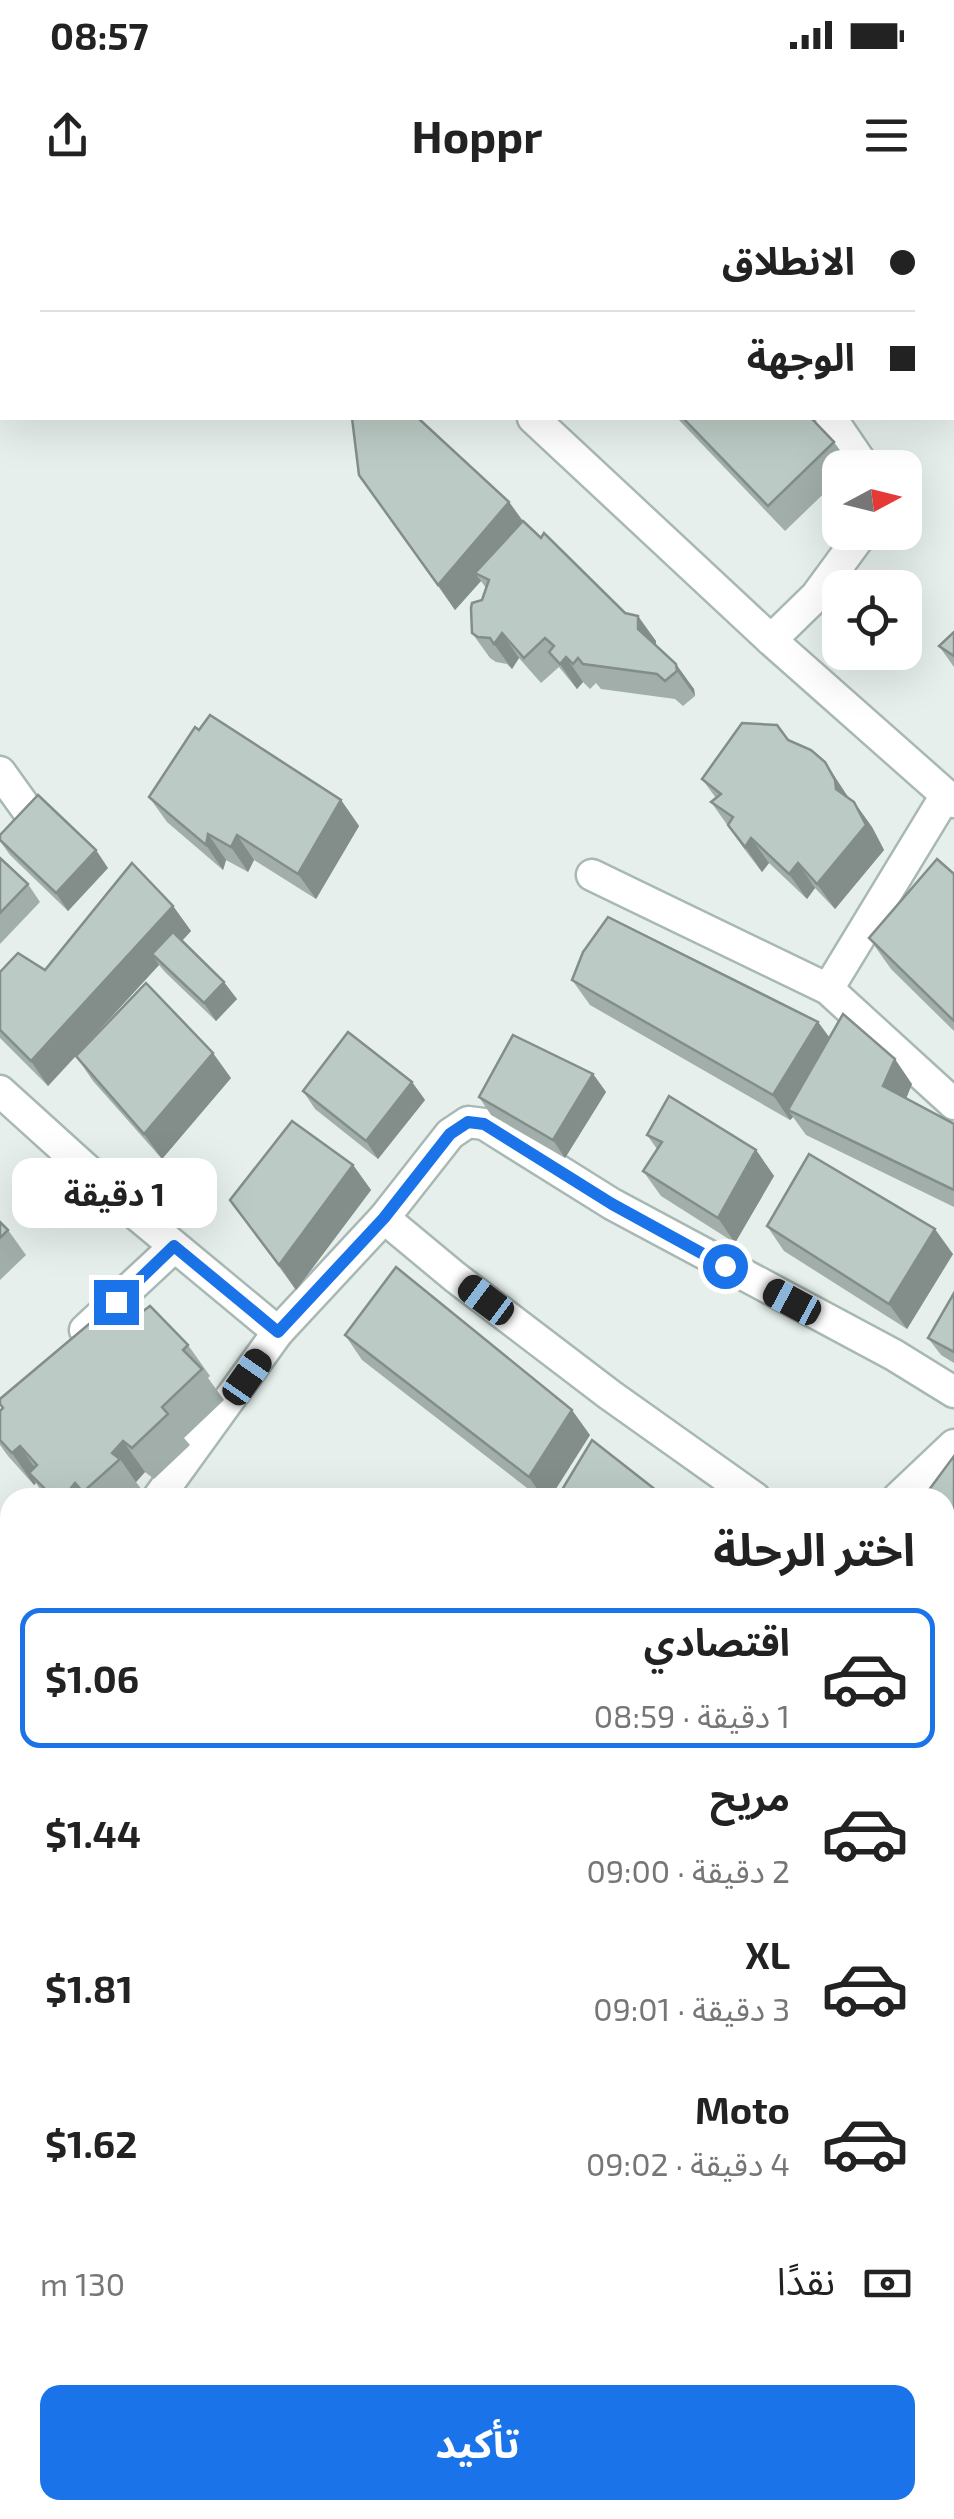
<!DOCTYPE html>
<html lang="ar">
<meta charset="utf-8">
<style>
:root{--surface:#fff;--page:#f2f2f2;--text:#222;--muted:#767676;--line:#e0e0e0;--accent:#1a73e8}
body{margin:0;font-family:"Exo 2","Noto Sans Arabic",sans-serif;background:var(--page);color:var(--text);direction:rtl;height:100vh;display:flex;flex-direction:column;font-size:38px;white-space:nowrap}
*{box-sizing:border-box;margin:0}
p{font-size:32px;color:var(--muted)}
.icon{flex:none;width:55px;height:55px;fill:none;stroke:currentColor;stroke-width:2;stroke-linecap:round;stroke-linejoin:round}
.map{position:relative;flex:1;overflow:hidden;direction:ltr}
.side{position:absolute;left:0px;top:1288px;width:955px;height:1032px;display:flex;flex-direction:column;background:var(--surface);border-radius:30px 30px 0 0;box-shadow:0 10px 40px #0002;direction:rtl}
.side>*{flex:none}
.banner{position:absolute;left:0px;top:0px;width:955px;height:220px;box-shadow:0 10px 40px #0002;direction:rtl;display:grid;align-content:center;height:220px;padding:0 40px;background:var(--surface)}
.needle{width:65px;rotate:83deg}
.controls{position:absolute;left:822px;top:250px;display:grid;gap:20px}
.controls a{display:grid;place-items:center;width:100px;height:100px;border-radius:20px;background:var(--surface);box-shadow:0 10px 40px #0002;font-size:50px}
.end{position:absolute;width:45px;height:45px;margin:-22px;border:12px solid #1a73e8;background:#fff;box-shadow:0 0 0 5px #fff}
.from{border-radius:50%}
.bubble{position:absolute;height:70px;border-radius:20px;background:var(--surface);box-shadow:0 10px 40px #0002;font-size:32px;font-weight:700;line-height:70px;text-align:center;direction:rtl}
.car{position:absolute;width:30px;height:60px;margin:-30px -15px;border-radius:12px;box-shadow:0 0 8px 2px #0007;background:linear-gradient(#222 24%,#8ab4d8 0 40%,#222 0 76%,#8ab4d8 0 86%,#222 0)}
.banner b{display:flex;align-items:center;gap:35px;height:95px;font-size:38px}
.banner b+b{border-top:2px solid var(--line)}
.banner i{width:25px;height:25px;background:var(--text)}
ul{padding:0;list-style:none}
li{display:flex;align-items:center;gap:30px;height:140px;margin:0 20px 15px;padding:0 20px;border:5px solid transparent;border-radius:20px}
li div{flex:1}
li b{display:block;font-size:38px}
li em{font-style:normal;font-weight:700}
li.on{border-color:var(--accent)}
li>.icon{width:90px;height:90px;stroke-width:1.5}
h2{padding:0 40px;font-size:45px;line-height:120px}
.pay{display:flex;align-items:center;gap:25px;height:110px;padding:0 40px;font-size:38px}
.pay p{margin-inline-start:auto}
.action{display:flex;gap:20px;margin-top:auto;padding:20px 40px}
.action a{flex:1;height:115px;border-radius:20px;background:var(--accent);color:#fff;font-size:40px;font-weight:700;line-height:115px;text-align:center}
.status{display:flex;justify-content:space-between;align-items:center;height:70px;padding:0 50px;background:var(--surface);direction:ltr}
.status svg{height:28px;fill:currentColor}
header{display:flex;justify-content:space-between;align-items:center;height:130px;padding:0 40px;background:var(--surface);font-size:45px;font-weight:700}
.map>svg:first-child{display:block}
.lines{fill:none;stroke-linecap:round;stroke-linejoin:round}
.minor-casing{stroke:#a8b8b2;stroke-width:35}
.minor{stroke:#fff;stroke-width:30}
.wall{fill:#a1aea9}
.shaded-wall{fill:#838d89}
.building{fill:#bbcac4;stroke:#838d89;stroke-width:2.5}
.route{stroke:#1a73e8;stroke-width:12}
</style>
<div class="status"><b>08:57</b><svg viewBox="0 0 49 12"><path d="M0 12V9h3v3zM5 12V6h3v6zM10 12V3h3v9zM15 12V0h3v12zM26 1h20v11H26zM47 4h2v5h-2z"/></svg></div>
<header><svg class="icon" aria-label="menu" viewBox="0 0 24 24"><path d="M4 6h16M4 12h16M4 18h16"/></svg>Hoppr<svg class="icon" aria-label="share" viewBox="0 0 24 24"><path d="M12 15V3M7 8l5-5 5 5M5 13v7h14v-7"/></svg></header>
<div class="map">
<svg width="954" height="2319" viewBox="0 0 954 2319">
<rect width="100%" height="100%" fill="#e6efeb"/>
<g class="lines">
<defs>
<g id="minor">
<polyline points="299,0 301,2"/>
<polyline points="687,0 689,2"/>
<polyline points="533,218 771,440 954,602"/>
<polyline points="831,218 865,268"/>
<polyline points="771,440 816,396 863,332"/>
<polyline points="0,572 28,611"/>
<polyline points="592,675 828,789 954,904"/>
<polyline points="828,789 946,595"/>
<polyline points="0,891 137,1015 278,1132"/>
<polyline points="384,1018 450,934 468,922 484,924 612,1004 894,1155 954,1192"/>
<polyline points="85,1130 174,1047"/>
<polyline points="158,1298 278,1132 384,1018 455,1077 610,1195 755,1298"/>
<polyline points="898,1298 954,1245"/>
<polyline points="945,1432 954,1438"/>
<polyline points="0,1496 10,1484"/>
<polyline points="0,1556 10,1568"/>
<polyline points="945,1711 954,1700"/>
<polyline points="0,1990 10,2006"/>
<polyline points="945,2104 954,2116"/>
<polyline points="0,2271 10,2262"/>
<polyline points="210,2310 216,2319"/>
<polyline points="14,2319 25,2310"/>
<polyline points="473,2319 480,2310"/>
</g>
</defs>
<!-- minor casing -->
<use href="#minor" class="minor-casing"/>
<!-- minor -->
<use href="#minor" class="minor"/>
</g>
<!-- wall -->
<g class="wall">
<polygon points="0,131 2,134 2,175 0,177"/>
<polygon points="677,218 811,218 834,242 852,267 840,268 840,278 785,331"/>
<polygon points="359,275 509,302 523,321 656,441 656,445 694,489 695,496 683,506 675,499 601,489 596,483 590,489 583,482 577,489 559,467 541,483 519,458 512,469 507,464 496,462 490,458 472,433 486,388 481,381 455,410"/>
<polygon points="954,432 954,467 939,446"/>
<polygon points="199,530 341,600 359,626 316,699 254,660 248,672 226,660 223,670 167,622 149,597"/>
<polygon points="788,540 825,562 849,598 854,602 872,627 884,650 835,709 815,688 807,699 769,663 762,672 745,650 711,602 716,598 702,579"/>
<polygon points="0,641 108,668 68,711 10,655"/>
<polygon points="0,658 28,684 40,702 0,744"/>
<polygon points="954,674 954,831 891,769 869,738"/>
<polygon points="173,706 191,731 182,741 237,799 216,821 165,772 159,765 76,855 231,878 162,959 93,881 76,856 48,886 0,838 0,772 45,770"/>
<polygon points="572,780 818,822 830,838 912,884 906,898 954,924 954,1007 806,935 793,917 790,920 590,805"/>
<polygon points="593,874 606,892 565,958 491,915 479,897"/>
<polygon points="412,882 425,900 378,959 315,909 303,891"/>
<polygon points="647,935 756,950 774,976 735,1043 661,996 643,971 657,949"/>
<polygon points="353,965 371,990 296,1090 230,1000"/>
<polygon points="0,1022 8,1030 26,1055 0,1080"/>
<polygon points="767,1026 953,1054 907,1129 784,1051"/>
<polygon points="954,1093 954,1163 941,1155 928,1138"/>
<polygon points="142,1112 188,1145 210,1176 208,1178 224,1200 184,1238 190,1245 154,1279 145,1272 136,1282 142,1290 134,1298 46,1298 36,1283 34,1285 8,1256 0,1245 0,1211"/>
<polygon points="345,1135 590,1235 550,1298 540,1298 362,1160"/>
<polygon points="954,1256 954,1387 945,1380 945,1298"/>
<polygon points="10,1327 10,1422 0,1411 0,1337"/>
<polygon points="0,1619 10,1630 10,1741 0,1750"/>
<polygon points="945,1783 954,1790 954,2063 945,2053"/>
</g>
<!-- shaded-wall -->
<g class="shaded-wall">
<polygon points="88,0 127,0 125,2 86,2"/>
<polygon points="604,0 644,0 642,2 601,2"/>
<polygon points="509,302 527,327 475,373 481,381 455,410 438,385"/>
<polygon points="638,416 656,441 656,454 638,429"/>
<polygon points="502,433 519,458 512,469 494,444"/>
<polygon points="566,457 583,482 577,489 560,464"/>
<polygon points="676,464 694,489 695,496 677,471"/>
<polygon points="825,562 842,588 853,605 836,589"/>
<polygon points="341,600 359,626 316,699 298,674"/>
<polygon points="854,602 872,627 884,650 835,709 817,684"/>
<polygon points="208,634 226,660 223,670 206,645"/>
<polygon points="237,635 254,660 248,672 231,647"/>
<polygon points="751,638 769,663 762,672 745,647"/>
<polygon points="96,650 108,668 68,711 56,693"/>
<polygon points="798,663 815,688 807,699 789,674"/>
<polygon points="173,706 191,731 161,763 152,754 159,765 48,886 31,861"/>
<polygon points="224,782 237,799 216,821 204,803"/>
<polygon points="818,822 836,847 788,910 793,917 790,920 773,895"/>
<polygon points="213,853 231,878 162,959 144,934"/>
<polygon points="895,859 912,884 901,911 883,886"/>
<polygon points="593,874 606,892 565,958 553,940"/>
<polygon points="412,882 425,900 378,959 366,941"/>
<polygon points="756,950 774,976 735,1043 718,1018"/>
<polygon points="353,965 371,990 296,1090 279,1065"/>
<polygon points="935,1029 953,1054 907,1129 889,1104"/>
<polygon points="572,1210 590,1235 550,1298 543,1298 529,1277"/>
<polygon points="123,1241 145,1272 136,1282 120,1259 112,1253"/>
<polygon points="20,1246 41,1277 29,1273 36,1283 34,1285 12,1253"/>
<polygon points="75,1283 85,1298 63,1298"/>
<polygon points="954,1557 954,1617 945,1628 945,1569"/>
<polygon points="0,2092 10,2106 10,2145"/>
<polygon points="10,2172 10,2230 0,2242 0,2184"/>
<polygon points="370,2310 415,2310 409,2319 363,2319"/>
</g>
<!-- building -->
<g class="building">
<polygon points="0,0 88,0 86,2 2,2 2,43 0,41"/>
<polygon points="495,0 604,0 601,2 492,2"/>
<polygon points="732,0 838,0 840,2 733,2"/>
<polygon points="352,218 418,218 509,302 438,385 359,275"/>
<polygon points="683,218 811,218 834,242 768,306"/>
<polygon points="523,321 541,338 544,333 625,413 638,416 638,429 676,464 677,471 665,481 657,474 583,464 578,458 573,464 566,457 560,464 549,452 554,446 545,438 524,458 502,433 494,444 490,438 478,437 472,433 471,408 472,403 482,400 489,380 475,373"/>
<polygon points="954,432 954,456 939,446"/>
<polygon points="210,515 341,600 298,674 237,635 231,647 208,634 206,645 149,597 195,527 199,530"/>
<polygon points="742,523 777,525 788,540 811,550 825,562 835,580 836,589 854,602 866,625 817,684 798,663 789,674 751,638 745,647 728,625 733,617 711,602 721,594 702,579"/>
<polygon points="38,595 96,650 56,693 0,640 0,635"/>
<polygon points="0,658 28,684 0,713"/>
<polygon points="937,659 954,674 954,821 869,738"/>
<polygon points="132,663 173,706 31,861 0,830 0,772 18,753 45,770"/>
<polygon points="608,717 818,822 773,895 572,780 583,752"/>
<polygon points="173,732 224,782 204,803 152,754"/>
<polygon points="146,783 213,853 144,934 76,856"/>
<polygon points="843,814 895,859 883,886 954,924 954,990 788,910"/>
<polygon points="348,832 412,882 366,941 303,891"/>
<polygon points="513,835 593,874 553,940 479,897"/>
<polygon points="669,896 756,950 718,1018 643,971 662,942 647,935"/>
<polygon points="292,921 353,965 279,1065 230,1000"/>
<polygon points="809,954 935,1029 889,1104 767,1026"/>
<polygon points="0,1022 8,1030 0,1038"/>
<polygon points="396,1067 572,1210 529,1277 345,1135"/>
<polygon points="127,1092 142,1112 150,1106 188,1145 183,1150 202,1169 162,1207 168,1214 132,1248 123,1241 112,1253 120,1259 83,1292 75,1283 63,1298 54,1298 29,1273 37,1265 20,1246 12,1253 0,1240 0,1211 3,1208 0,1204 0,1199"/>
<polygon points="954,1093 954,1152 928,1138"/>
<polygon points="592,1240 666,1298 557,1298"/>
<polygon points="954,1256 954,1371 945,1365 945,1298 923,1298"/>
<polygon points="10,1327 10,1393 0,1404 0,1337"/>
<polygon points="945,1448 954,1455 954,1524 951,1528 954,1530 954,1557 945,1569"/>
<polygon points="0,1619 10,1630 10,1726 0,1715"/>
<polygon points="947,1782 954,1790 954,1914 945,1923 945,1783"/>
<polygon points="945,1932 954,1942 954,2056 945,2046"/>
<polygon points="0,2094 10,2145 10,2172 0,2184"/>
<polygon points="945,2229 954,2240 954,2319 859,2319 867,2310 945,2310"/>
<polygon points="267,2310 370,2310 363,2319 272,2319"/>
<polygon points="564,2310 603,2310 609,2319 558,2319"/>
</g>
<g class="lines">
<!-- route -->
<polyline class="route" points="116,1102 174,1046 278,1132 384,1018 450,934 468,922 484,924 612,1004 725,1066"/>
</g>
</svg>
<div class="controls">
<a><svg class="needle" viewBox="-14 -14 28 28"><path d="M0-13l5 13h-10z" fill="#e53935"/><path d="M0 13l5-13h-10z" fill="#767676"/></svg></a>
<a><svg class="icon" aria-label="locate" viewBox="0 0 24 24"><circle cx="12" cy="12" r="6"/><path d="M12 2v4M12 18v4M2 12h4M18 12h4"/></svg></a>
</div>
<i class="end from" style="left:725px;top:1066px"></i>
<i class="end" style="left:116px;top:1102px"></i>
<div class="bubble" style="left:12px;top:958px;width:205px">1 دقيقة</div>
<i class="car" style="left:486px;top:1100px;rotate:307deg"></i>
<i class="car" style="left:792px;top:1102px;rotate:298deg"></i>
<i class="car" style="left:247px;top:1177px;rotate:35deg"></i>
<div class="banner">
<b><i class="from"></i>الانطلاق</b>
<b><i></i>الوجهة</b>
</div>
<section class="side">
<h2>اختر الرحلة</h2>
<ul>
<li class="on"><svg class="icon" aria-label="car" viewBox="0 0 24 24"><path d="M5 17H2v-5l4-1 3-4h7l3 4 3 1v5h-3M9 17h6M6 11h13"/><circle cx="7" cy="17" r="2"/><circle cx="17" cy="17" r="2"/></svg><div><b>اقتصادي</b><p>1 دقيقة · 08:59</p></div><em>$1.06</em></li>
<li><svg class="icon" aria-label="car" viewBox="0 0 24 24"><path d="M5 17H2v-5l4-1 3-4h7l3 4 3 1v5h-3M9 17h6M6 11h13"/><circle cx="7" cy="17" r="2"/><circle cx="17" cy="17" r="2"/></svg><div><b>مريح</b><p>2 دقيقة · 09:00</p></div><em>$1.44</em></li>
<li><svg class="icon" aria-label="car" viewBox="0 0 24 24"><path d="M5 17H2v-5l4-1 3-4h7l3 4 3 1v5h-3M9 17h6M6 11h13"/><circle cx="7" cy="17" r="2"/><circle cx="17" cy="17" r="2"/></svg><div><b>XL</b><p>3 دقيقة · 09:01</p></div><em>$1.81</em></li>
<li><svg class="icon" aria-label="car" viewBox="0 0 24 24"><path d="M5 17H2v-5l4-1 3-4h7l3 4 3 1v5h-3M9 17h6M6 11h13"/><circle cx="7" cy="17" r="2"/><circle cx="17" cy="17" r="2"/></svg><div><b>Moto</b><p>4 دقيقة · 09:02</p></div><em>$1.62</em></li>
</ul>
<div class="pay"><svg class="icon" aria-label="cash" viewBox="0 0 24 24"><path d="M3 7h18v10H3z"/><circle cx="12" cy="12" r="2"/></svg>نقدًا<p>130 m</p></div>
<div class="action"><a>تأكيد</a></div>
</section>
</div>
